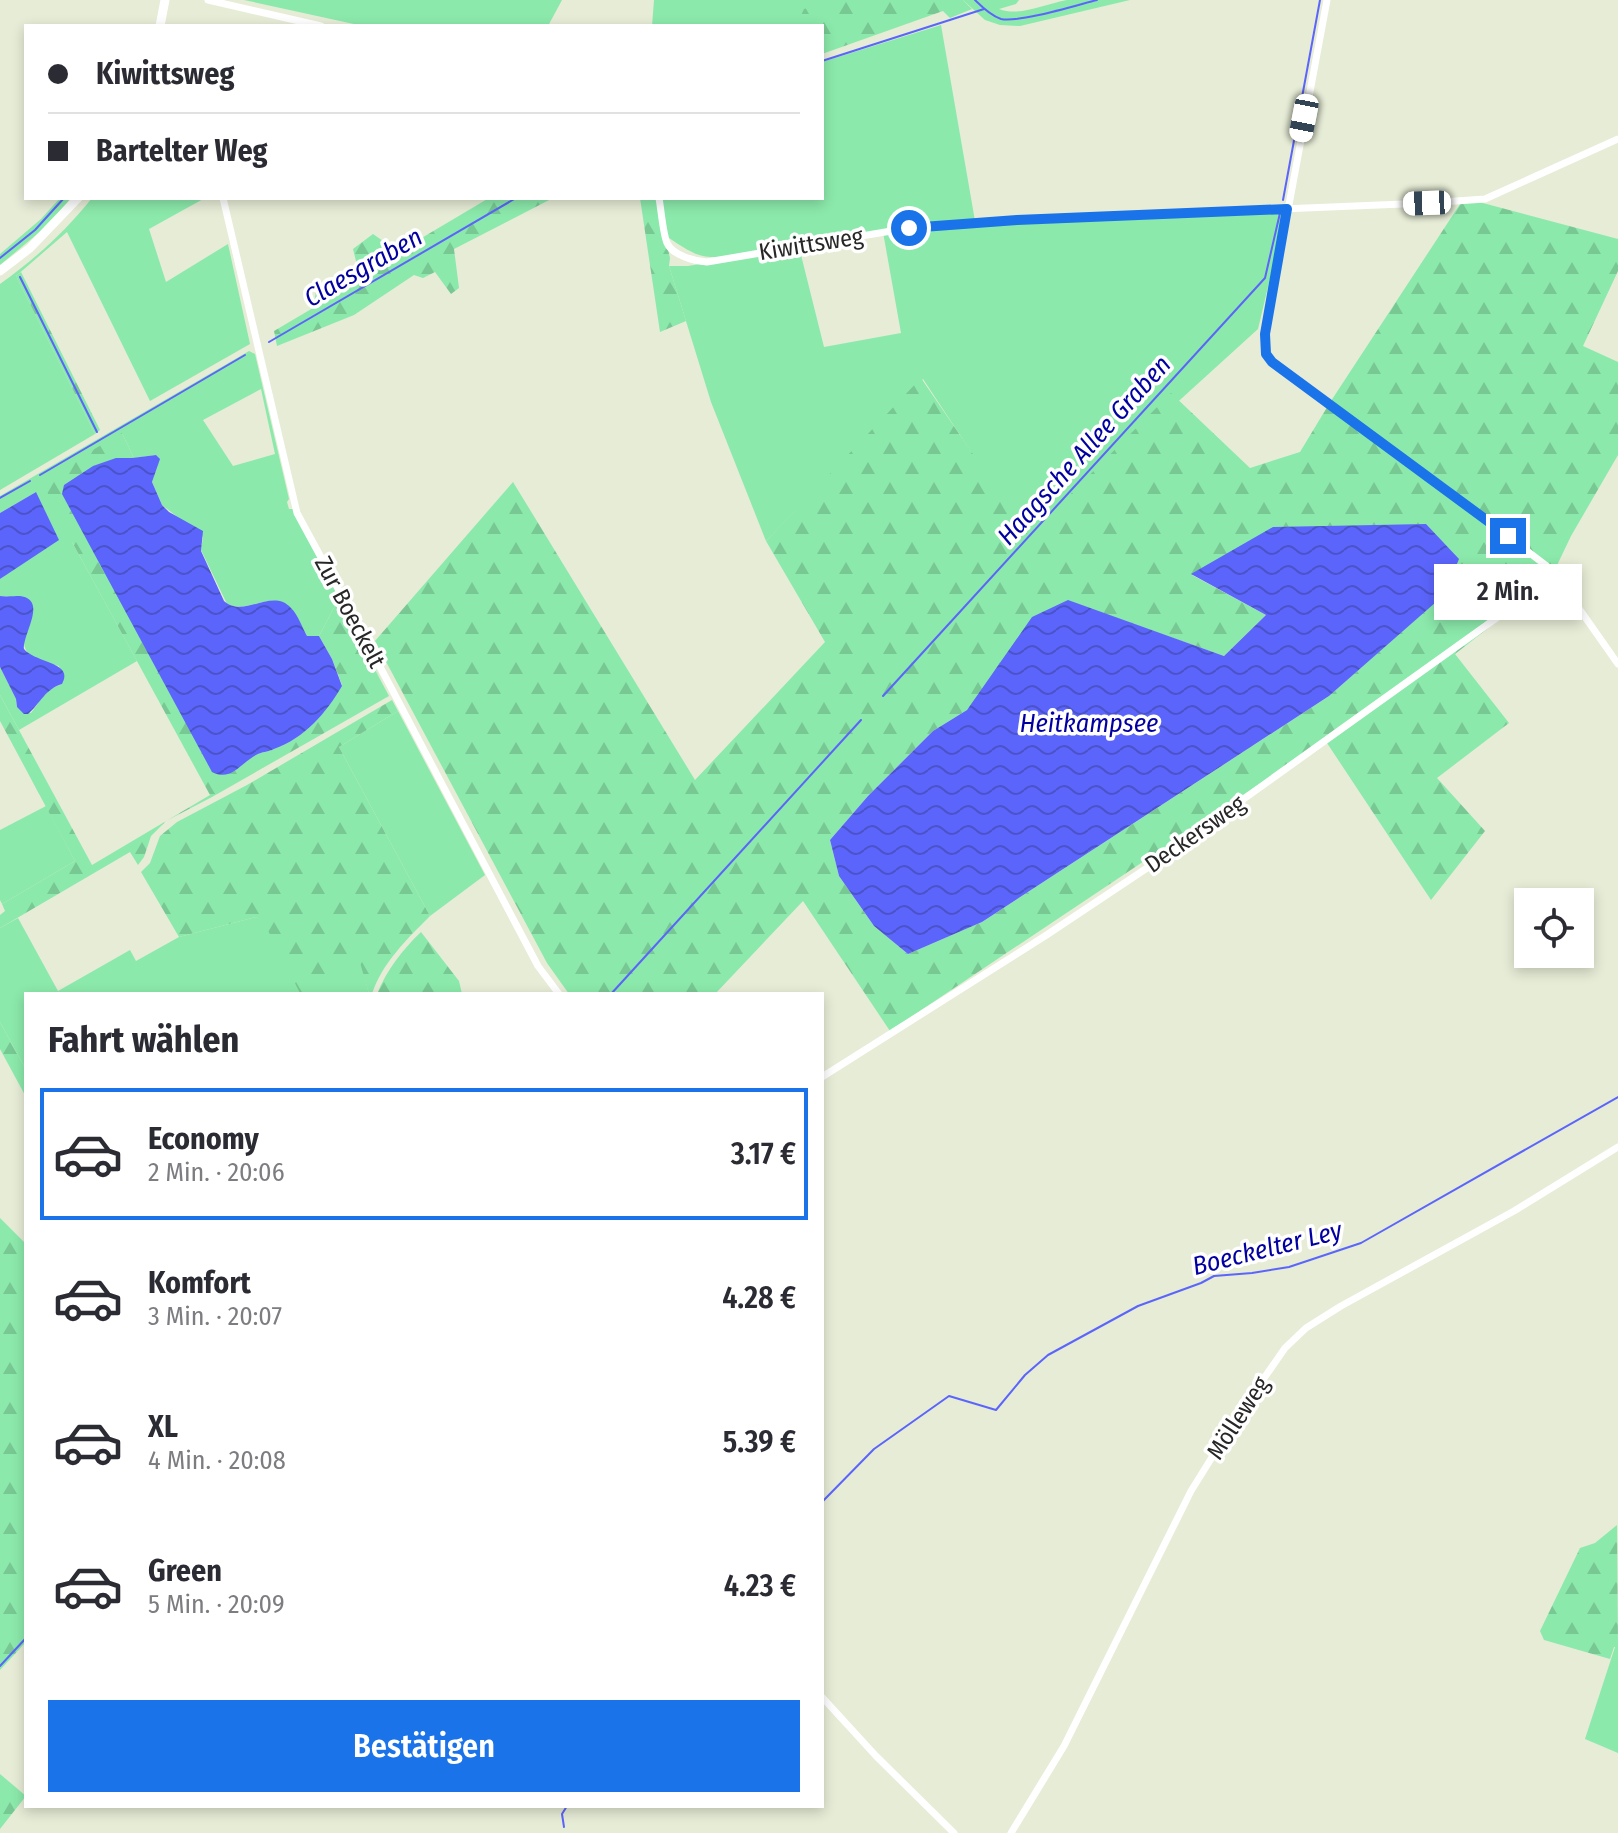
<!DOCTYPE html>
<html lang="de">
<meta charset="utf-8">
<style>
:root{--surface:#fff;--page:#f7f7f7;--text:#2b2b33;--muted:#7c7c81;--line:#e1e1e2;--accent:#1a73e8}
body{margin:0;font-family:"Fira Sans Condensed",sans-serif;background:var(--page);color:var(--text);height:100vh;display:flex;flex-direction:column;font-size:30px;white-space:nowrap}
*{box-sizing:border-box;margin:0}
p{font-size:26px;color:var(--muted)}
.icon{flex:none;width:44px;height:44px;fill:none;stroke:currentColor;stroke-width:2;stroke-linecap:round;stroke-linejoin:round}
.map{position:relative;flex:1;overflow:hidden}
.side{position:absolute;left:24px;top:992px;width:800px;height:816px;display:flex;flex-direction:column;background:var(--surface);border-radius:0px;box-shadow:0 4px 12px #0003}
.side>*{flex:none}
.guide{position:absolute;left:24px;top:24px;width:800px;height:176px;border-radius:0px;box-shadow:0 4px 12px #0003;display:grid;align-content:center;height:176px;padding:0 24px;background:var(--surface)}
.controls{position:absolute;left:1514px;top:888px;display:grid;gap:16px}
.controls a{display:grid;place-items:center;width:80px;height:80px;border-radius:0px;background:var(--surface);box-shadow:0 4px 12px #0003;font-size:40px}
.end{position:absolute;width:36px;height:36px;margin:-18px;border:10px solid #1a73e8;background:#fff;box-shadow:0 0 0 4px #fff}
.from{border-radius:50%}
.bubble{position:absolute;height:56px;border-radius:0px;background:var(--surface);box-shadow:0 4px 12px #0003;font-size:26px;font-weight:600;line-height:56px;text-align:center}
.car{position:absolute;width:24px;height:48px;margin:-24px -12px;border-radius:10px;box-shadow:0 0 6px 2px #0007;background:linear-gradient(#fff 24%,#345 0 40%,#fff 0 76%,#345 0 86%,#fff 0)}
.guide b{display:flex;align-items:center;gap:28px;height:76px;font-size:30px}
.guide b+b{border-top:2px solid var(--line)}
.guide i{width:20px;height:20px;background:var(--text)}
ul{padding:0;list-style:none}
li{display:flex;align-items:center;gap:24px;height:132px;margin:0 16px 12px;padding:0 8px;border:4px solid transparent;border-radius:0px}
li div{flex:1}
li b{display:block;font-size:30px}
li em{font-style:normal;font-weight:600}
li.current{border-color:var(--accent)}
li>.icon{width:72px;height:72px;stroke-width:1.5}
h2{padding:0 24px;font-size:36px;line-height:96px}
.action{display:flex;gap:16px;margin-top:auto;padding:16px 24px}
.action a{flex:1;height:92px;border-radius:0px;background:var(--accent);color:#fff;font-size:32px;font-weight:600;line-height:92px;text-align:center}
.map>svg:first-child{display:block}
.grass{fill:#8be9ab;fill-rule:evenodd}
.forest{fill:url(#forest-firs);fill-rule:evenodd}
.water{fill:url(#water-waves)}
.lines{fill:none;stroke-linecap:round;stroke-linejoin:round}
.stream{stroke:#5b65fb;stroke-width:2}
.street{stroke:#fff;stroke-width:7}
.secondary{stroke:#fff;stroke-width:9}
.route{stroke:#1a73e8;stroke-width:10}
.labels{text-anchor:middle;stroke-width:7;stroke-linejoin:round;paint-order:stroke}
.street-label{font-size:24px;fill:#272727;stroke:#fff}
.water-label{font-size:26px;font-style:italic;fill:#0300a1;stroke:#fff}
</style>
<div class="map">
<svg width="1618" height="1833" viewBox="0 0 1618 1833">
<defs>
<pattern id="forest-firs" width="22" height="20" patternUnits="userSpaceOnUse" patternTransform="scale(2)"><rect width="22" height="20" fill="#8be9ab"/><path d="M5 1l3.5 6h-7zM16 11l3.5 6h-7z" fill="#78c893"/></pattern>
<pattern id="water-waves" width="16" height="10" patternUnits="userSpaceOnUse" patternTransform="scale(2)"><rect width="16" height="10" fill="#5b65fb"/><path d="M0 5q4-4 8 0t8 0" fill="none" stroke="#4b53cb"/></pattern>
</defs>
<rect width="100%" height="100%" fill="#e6ecd6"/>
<!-- grass -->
<g class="grass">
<polygon points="244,0 562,0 548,26 363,26"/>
<polygon points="654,0 896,0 822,26 652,26"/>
<path d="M963,0H1019L1016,4L999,9C1020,17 1045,4 1067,0C1087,0 1109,0 1130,0L1020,26L1000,25L985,20Z"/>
<path d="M941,25L975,221L738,256C699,259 698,257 666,236L660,198H822V62Z"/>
<polygon points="60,198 71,198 48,225 0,265 0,254 41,219"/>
<path d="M92,198H205L149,229L166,282L228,244L250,344L150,401L67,232L16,276L95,434L0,490V284C35,259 65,232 92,198Z"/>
<polygon points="1286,211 1258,329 1028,538 923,379 766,541 711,402 669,266 688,266 799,247 824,347 901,333 883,232 1018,222"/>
<path d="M249,351L255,354L289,499L287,502L289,509H293L382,681L338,600L319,636H307C296,615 287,596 259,603C247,606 239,609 227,604L201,550L203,537L162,505L152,482L159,459L156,455L134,458L122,433L72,542L137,661L19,730L0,695V667L16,699L17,707L31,713C40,701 47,688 62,684L59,666C42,662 22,659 24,638L12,597L0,596V579L18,565L36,492L0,513V496ZM261,389L275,454L233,466L203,420Z"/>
<polygon points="398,711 485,875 430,916 339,747"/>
<polygon points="46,806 75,861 2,904 0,900 0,830"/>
<polygon points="256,917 360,959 369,994 26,994 26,1070 0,1022 0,928 18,918 58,991 130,950 136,961 179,937"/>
<polygon points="1615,1647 1618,1647 1618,1753 1585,1739"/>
</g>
<!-- forest -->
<g class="forest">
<polygon points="829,0 963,0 972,9 950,18 943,11 822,54 822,26 796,26 804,9"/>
<polygon points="489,198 553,198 454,249 459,288 451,294 435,272 423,278 414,275 354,315 277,346 274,331 313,308 316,292 358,269 353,249 373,234 383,241 384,252 388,258"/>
<polygon points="640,198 656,198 670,258 669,266 686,321 660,332"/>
<path d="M1464,198L1618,239V271L1583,346L1618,362V455L1571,536L1550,580L1455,654L1509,723L1437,778L1485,831L1431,900L1325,740L890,1031L803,901L715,994H569L547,963L375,641L513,482L695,780L825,642L766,541L921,378L1029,536L1171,393L1250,468L1300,452L1329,404ZM1192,575L1443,595L1329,696L982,922L908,954L874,926L839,876L830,840L868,796L933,731L967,710L1068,601L1224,656L1266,615Z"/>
<polygon points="21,272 100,430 95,434 16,276"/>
<path d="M122,433L134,458C106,458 86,469 64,485L217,774C236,776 241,763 255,755C261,752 268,752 274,749C305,738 325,713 342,685L332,659L319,636L338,600L389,696L212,797L166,821L151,836L144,857L138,865L130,852L0,928V915L5,911L2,904L75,861L0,721V695L92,865L210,795L72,542L41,480Z"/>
<path d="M392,700L398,711L339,747L430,916C408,938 382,963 372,994H369L359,959L300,993L263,921L256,917L179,937L141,872L150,863L160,836L177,822L247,785Z"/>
<path d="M421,932L459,981L462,994H377C386,971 403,949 421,932Z"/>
<polygon points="0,1022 26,1070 26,1097 0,1049"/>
<polygon points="0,1218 26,1244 26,1642 0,1670"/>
<polygon points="1617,1525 1618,1647 1614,1647 1610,1659 1544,1640 1540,1631 1580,1548 1595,1543"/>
<polygon points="0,1774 26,1796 0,1829"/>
</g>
<!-- water -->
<g class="water">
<path d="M156,455L160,459L152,482L162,505L169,512L203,531L201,551L224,601C244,619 272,587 291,608C298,615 302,627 307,636H319L332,659L342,686C326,713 305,738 274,749C268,752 261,752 256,755C241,763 231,782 212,772L62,494L64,485L93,466L116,458H132Z"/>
<polygon points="36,492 59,540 0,579 0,513"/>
<polygon points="1426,524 1459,559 1444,595 1329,696 982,922 908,954 874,926 839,876 830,840 868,796 933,731 967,710 1032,617 1068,600 1224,656 1266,615 1191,574 1273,527"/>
<path d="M0,596C6,597 14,596 20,596C48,600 23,633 24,649C35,663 75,662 62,684C45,689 40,704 28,714H24L17,707L16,699L0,667Z"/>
</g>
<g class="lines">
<!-- stream -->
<g class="stream">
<path d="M975,0C982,7 992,16 1001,19C1019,23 1077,5 1097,0"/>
<polyline points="822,61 984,9"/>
<polyline points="1283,200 1320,0"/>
<polyline points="0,258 35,230 64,198"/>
<polyline points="20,277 97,432"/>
<polyline points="269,342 516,198"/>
<polyline points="40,475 245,355"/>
<polyline points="0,498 30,481"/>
<polyline points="883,696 1265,278 1280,213"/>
<polyline points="611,994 861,720"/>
<polyline points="822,1502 874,1449 949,1396 996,1410 1025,1375 1048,1355 1138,1306 1201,1283 1214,1276 1252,1273 1289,1267 1361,1243 1618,1097"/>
<polyline points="0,1666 26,1638"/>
<polyline points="564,1827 562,1814 567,1806"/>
</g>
<!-- street -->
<g class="street">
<polyline points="208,0 321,26"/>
<polyline points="1327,0 1265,334 1266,354 1272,362 1310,391 1441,485 1552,570 1618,664"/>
<polyline points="223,198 297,513 368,644 538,966 559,994"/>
<path d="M659,198C661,209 663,234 667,243C673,256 695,261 707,262L909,228L1017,220L1427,203L1485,199L1618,139"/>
<polyline points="822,1077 1045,936 1150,866 1544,584 1552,570"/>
<polyline points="822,1697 876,1756 954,1833"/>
<polyline points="1011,1833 1064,1746 1191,1491 1237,1417 1285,1348 1306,1328 1341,1306 1514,1211 1618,1147"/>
</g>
<!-- secondary -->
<g class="secondary">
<polyline points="160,26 165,0"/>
<polyline points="0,271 30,248 78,198"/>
</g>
</g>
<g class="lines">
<!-- route -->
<polyline class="route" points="909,228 1017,220 1287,209 1265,334 1266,354 1272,362 1508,536"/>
</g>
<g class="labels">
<!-- street labels -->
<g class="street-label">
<text transform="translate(811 244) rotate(-9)" y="8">Kiwittsweg</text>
<text transform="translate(350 612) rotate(62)" y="8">Zur Boeckelt</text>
<text transform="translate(1195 834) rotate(-35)" y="8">Deckersweg</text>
<text transform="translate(1238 1418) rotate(-57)" y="8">Mölleweg</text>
</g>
<!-- water labels -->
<g class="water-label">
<text transform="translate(363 267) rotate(-30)" y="9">Claesgraben</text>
<text transform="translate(1084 450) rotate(-48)" y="9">Haagsche Allee Graben</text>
<text x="1089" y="732">Heitkampsee</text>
<text transform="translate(1267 1248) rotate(-14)" y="9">Boeckelter Ley</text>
</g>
</g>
</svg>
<div class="controls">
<a><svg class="icon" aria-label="locate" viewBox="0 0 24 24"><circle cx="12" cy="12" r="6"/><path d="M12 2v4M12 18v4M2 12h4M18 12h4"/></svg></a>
</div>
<i class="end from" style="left:909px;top:228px"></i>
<i class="end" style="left:1508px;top:536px"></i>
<div class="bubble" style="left:1434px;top:564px;width:148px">2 Min.</div>
<i class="car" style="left:1304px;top:118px;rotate:191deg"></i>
<i class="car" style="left:1427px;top:203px;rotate:268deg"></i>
<div class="guide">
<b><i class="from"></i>Kiwittsweg</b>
<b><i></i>Bartelter Weg</b>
</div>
<section class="side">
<h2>Fahrt wählen</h2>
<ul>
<li class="current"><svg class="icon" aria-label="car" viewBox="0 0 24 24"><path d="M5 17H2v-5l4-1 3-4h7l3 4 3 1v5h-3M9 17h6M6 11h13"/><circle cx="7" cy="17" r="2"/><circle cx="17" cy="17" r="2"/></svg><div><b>Economy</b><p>2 Min. · 20:06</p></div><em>3.17 €</em></li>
<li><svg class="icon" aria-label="car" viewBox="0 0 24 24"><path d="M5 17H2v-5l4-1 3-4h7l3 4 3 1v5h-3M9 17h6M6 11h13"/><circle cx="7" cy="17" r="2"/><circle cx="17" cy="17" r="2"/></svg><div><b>Komfort</b><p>3 Min. · 20:07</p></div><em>4.28 €</em></li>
<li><svg class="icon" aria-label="car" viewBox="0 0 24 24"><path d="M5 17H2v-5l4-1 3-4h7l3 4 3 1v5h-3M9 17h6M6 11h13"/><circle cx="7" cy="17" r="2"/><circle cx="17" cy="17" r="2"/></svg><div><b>XL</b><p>4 Min. · 20:08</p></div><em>5.39 €</em></li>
<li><svg class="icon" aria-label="car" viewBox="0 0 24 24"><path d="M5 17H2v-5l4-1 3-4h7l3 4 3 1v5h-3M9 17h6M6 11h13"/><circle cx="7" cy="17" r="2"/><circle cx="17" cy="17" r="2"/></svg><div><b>Green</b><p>5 Min. · 20:09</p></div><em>4.23 €</em></li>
</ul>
<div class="action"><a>Bestätigen</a></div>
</section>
</div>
